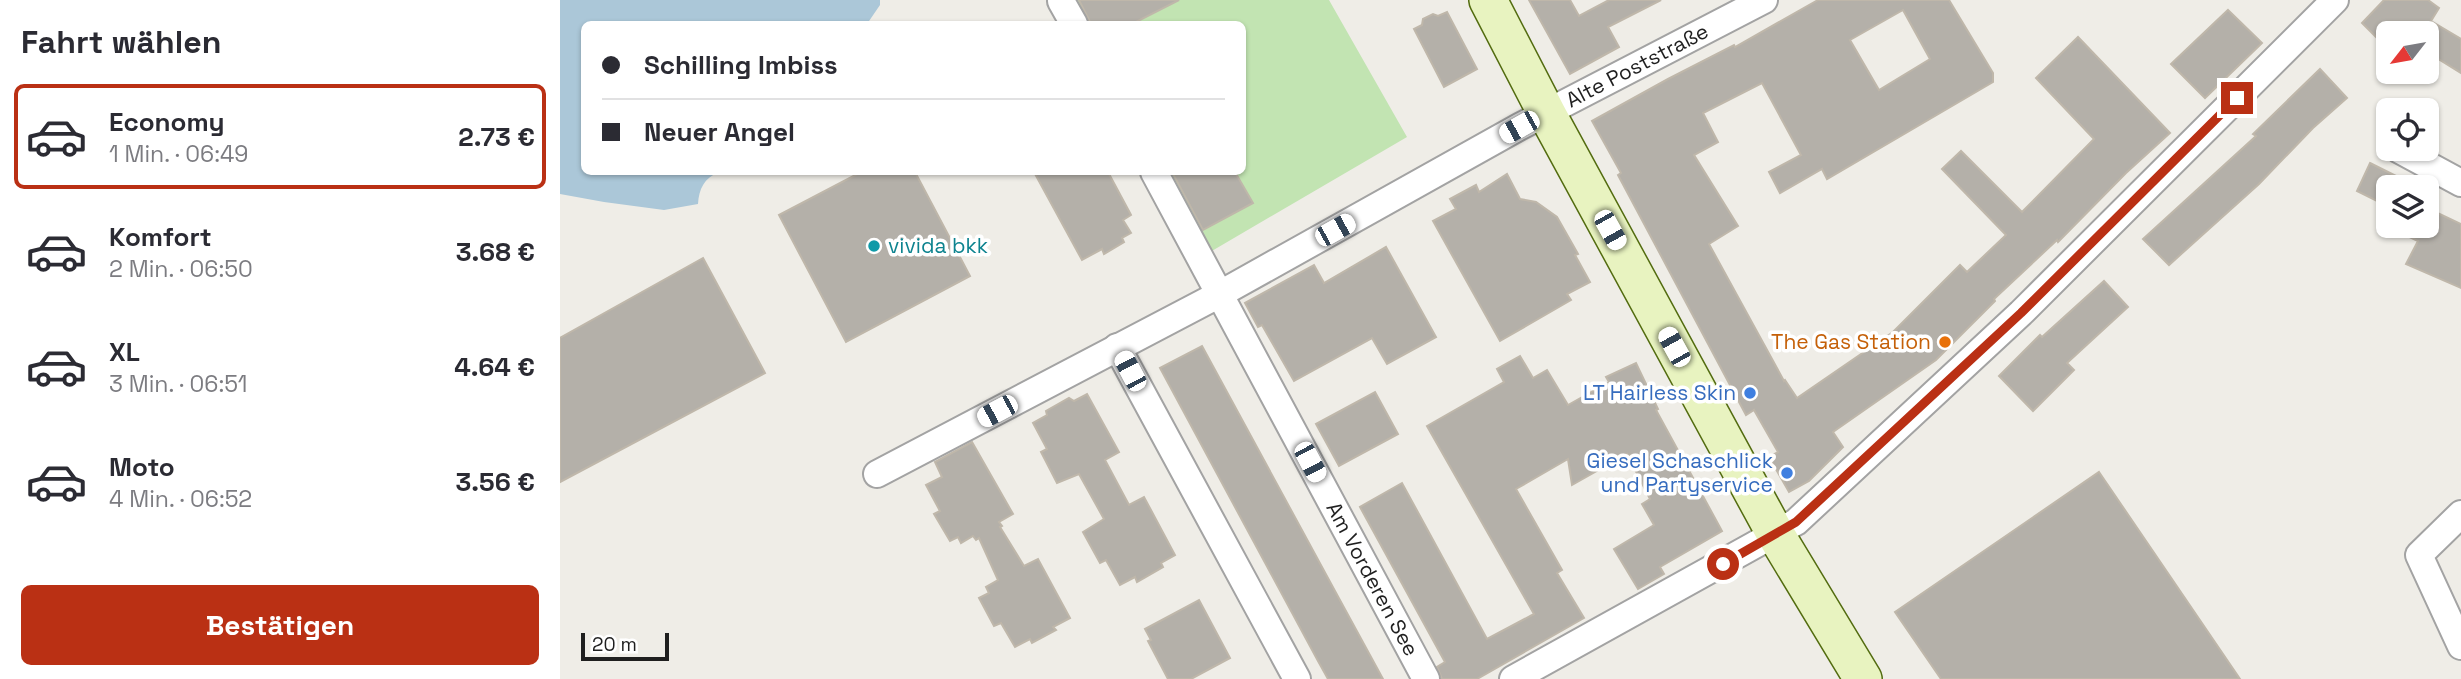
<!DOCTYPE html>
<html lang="de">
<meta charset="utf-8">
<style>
:root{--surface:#fff;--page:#f2f2f3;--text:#2b2b33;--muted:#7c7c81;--line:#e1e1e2;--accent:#ba3014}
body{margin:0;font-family:"Space Grotesk",sans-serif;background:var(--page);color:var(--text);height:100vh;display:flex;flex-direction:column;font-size:26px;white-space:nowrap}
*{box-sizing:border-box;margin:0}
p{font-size:23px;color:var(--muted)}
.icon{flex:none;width:38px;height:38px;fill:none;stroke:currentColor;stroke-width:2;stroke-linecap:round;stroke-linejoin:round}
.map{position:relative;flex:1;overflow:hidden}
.drawer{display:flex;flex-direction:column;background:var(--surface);width:560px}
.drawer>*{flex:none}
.guide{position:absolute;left:21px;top:21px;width:665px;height:154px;border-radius:10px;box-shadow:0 2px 5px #0004;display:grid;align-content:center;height:154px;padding:0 21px;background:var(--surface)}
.needle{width:46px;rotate:239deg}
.tools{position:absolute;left:1816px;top:21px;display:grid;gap:14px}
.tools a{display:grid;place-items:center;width:63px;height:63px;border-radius:10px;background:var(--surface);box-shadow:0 2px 5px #0004;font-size:35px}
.scale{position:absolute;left:21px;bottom:18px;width:88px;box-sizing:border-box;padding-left:7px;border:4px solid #1f1f1f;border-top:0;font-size:19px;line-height:24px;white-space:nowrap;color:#1f1f1f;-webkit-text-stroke:5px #fff;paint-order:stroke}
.end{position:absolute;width:32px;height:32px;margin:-16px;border:9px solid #ba3014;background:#fff;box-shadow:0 0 0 4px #fff}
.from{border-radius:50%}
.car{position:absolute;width:21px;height:42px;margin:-21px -10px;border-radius:9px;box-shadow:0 0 5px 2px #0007;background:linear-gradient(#fff 24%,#345 0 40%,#fff 0 76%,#345 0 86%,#fff 0)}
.guide b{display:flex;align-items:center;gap:24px;height:66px;font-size:26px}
.guide b+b{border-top:2px solid var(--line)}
.guide i{width:18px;height:18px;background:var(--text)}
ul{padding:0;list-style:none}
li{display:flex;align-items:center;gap:21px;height:105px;margin:0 14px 10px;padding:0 7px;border:4px solid transparent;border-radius:10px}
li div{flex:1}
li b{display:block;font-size:26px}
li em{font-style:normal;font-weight:700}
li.active{border-color:var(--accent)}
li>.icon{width:63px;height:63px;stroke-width:1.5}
h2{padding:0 21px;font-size:32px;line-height:84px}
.cta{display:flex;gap:14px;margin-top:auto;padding:14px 21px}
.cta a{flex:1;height:80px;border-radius:10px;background:var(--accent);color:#fff;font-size:28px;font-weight:700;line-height:80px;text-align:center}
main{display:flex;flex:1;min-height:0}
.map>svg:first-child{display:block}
.grass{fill:#c2e4b2}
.water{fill:#abc7d8}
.building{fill:#b4b0a9;stroke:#bfb7aa;stroke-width:2;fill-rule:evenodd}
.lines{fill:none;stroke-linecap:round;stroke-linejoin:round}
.street-casing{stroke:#a3a3a3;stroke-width:30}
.secondary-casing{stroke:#536c10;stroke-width:40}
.street{stroke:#fff;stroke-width:26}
.secondary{stroke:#e8f3c0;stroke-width:37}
.route{stroke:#ba3014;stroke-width:9}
.culture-dot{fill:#0f9aa8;stroke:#fff;stroke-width:2.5}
.food-dot{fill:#e8710a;stroke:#fff;stroke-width:2.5}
.shop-dot{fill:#3f7fe0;stroke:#fff;stroke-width:2.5}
.labels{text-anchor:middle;stroke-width:7;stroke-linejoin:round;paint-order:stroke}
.street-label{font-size:21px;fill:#1f1f1f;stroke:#fff}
.culture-label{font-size:21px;fill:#0d838f;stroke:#fff;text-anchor:start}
.food-label{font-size:21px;fill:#c56008;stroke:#fff;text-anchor:end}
.shop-label{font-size:21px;fill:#366cbe;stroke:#fff;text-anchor:end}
</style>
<main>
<section class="drawer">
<h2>Fahrt wählen</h2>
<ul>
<li class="active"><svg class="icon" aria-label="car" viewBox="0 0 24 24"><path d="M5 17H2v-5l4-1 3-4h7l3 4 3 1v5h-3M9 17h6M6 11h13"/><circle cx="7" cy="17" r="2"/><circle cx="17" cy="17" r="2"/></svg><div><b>Economy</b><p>1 Min. · 06:49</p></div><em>2.73 €</em></li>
<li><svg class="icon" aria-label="car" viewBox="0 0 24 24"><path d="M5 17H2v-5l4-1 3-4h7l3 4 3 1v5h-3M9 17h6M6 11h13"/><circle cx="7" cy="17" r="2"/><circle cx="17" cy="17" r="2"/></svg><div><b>Komfort</b><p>2 Min. · 06:50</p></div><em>3.68 €</em></li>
<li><svg class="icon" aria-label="car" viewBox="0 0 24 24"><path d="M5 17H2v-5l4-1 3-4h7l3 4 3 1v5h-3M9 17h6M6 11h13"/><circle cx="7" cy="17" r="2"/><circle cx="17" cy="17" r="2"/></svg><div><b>XL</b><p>3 Min. · 06:51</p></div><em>4.64 €</em></li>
<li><svg class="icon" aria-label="car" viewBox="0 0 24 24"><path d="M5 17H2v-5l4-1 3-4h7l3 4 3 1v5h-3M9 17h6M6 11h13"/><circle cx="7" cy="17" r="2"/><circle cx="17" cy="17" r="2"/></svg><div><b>Moto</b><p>4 Min. · 06:52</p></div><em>3.56 €</em></li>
</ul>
<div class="cta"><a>Bestätigen</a></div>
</section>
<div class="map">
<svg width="1901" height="679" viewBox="0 0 1901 679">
<rect width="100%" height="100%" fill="#efede7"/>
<!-- grass -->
<polygon class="grass" points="509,0 769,0 847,137 645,255 600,172 682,172 682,24 522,24"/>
<!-- water -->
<path class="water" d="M0,0H320V5L307,24H24V172H159C144,178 139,189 138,204L104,210L44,202L0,194Z"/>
<!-- building -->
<g class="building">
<polygon points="519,0 619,0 572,24 531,24"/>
<polygon points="969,0 1010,0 1019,16 1049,0 1101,0 1048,27 1059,47 1010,74"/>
<path d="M1258,0H1389L1433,73V82L1267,179L1262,169L1220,193L1209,172L1241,155L1202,83L1143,113L1158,142L1134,155L1178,226L1149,244L1224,381L1225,380L1237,398L1333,332L1400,265L1407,272L1446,235L1382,169L1401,151L1462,212L1534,139L1476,78L1518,37L1610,133L1566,173L1498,242L1497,240L1434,299L1435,301L1376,360L1273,432L1283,447L1249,481L1229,492L1209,457L1218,452L1194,410L1186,415L1058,175L1061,173L1032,121L1108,79L1174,45L1175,47ZM1343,10L1370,59L1319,90L1290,40Z"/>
<polygon points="1824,0 1868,0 1879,8 1871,21 1901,39 1901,73 1867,52 1867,33 1836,33 1829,29 1829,50 1802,23"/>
<polygon points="1668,10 1702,43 1645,98 1611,64"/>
<polygon points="887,12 917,69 884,87 854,29 862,25 863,19 873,14 878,16"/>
<polygon points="1760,69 1787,98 1753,128 1699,184 1609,265 1583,239 1696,136 1693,134"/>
<polygon points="1810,163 1852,184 1850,187 1829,187 1829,207 1797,191"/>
<polygon points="301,172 355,172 410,276 286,342 219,215"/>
<polygon points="474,172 548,172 571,215 563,220 571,233 562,238 564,242 544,254 542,249 522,260"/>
<polygon points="612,172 675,172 693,203 643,230"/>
<polygon points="947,174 960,199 976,202 997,217 1018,254 1015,255 1030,282 1007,294 1011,300 940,341 873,221 896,209 890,199 916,185 919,192"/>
<polygon points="1867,208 1901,224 1901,288 1846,264 1858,241 1843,234 1848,226 1867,226"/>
<polygon points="826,247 876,337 827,364 812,338 734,381 702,325 698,327 685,303 754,265 764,283"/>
<polygon points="143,258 205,373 0,482 0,338"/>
<polygon points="1544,281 1568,307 1507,363 1514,370 1473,411 1439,376 1480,335 1482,337"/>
<polygon points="642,346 775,591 823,679 768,679 758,661 600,368"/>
<polygon points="960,356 973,378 987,370 1008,405 1049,382 1046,377 1076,363 1098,409 1096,410 1162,531 1100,567 1104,574 1078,589 1054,549 1094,525 1082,504 1090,499 1067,454 1012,485 1008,459 956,489 1002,570 997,573 1024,618 917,679 882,679 877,667 885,662 800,507 842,483 927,639 974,614 867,426 944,382 937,369"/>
<polygon points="815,392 838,434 779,466 756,424"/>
<polygon points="527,394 559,452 545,460 569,505 584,497 615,555 601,563 603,567 577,582 575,577 560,585 546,560 540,563 523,532 544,519 519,474 497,483 481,452 487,449 473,423 487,415 486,411 509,398 514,401"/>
<polygon points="412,442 453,514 439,522 442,526 440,527 464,566 478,559 510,618 493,627 496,630 472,643 470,639 455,647 441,623 434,626 419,598 429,593 426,587 438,580 419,538 416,540 413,536 401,543 398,537 390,541 374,514 380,511 366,485 382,477 375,462"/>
<polygon points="1539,472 1680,679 1381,679 1335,612"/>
<polygon points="639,600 670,658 631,679 608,679 588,641 591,640 585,629"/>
</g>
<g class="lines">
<defs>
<g id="street">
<polyline points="501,1 514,24"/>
<polyline points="1838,149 1901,183"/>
<path id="s1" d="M594,172L866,679"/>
<polyline points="557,347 737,679"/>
<path id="s2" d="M317,474L660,294L959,127L1204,0"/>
<polyline points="1901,514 1859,555 1901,646"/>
<polyline points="953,679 1236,522 1461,313 1775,0"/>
</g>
<polyline id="secondary" points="928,0 987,114 1216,535 1303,679"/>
</defs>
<!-- street casing -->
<use href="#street" class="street-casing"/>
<!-- secondary casing -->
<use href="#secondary" class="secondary-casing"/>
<!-- street -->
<use href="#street" class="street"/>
<!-- secondary -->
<use href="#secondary" class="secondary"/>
</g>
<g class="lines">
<!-- route -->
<polyline class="route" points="1163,564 1236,522 1461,313 1677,98"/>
</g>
<!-- markers -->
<circle class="culture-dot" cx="314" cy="246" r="7"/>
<circle class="food-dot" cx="1385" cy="342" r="7"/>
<g class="shop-dot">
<circle cx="1190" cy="393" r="7"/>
<circle cx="1227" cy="473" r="7"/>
</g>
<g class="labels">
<!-- street labels -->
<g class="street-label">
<text dy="7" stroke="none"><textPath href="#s2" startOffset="863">Alte Poststraße</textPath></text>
<text dy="7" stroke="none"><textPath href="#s1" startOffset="462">Am Vorderen See</textPath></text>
</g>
<!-- culture labels -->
<g class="culture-label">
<text x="328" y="253">vivida bkk</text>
</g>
<!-- food labels -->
<g class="food-label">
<text x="1371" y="349">The Gas Station</text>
</g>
<!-- shop labels -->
<g class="shop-label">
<text x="1176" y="400">LT Hairless Skin</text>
<text x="1213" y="468">Giesel Schaschlick<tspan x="1213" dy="24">und Partyservice</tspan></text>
</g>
</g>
</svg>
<div class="tools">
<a><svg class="needle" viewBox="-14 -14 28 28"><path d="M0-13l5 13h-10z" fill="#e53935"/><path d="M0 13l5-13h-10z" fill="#7c7c81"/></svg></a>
<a><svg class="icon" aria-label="locate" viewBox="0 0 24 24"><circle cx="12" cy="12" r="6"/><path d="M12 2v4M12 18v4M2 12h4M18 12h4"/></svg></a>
<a><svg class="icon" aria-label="layers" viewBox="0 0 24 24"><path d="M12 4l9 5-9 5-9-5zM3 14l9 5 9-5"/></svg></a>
</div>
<div class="scale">20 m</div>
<i class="end from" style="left:1163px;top:564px"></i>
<i class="end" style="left:1677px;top:98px"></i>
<i class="car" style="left:959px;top:127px;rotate:241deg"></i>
<i class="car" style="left:775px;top:230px;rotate:61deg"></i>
<i class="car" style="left:1050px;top:230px;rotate:151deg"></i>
<i class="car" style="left:1114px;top:347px;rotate:331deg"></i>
<i class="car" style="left:570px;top:371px;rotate:332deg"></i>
<i class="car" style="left:437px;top:411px;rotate:242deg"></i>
<i class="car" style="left:750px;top:462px;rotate:152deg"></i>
<div class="guide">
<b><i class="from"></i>Schilling Imbiss</b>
<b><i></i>Neuer Angel</b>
</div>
</div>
</main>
